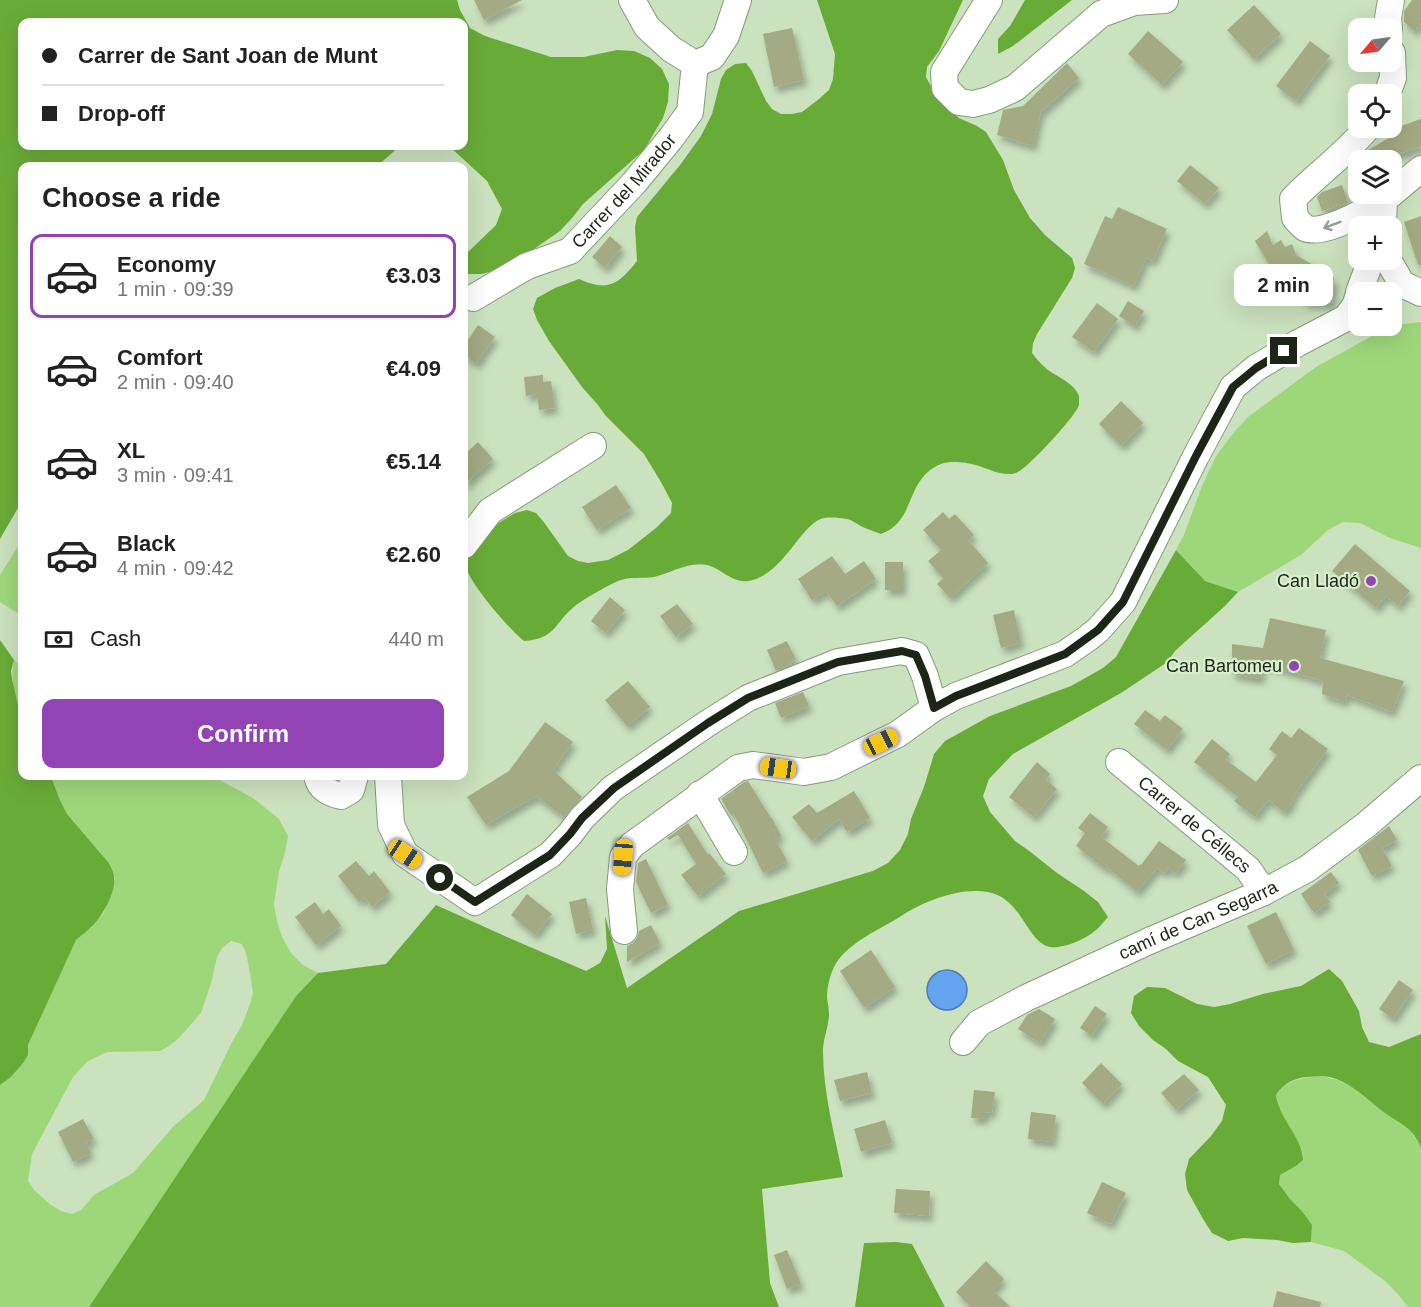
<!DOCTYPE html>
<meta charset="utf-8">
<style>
:root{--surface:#fff;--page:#f6f6f6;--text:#222;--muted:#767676;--line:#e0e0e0;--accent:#9244b4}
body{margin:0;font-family:Arial,sans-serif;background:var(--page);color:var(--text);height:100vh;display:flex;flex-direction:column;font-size:22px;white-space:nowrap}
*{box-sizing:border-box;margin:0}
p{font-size:20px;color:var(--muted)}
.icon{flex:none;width:33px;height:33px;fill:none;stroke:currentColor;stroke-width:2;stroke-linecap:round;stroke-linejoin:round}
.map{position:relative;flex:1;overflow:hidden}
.drawer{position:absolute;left:18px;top:162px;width:450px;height:618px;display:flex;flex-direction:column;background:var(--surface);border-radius:12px;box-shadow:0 6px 24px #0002}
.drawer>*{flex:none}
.hud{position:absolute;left:18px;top:18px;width:450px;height:132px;border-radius:12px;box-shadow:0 6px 24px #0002;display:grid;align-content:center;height:132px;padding:0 24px;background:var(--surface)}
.needle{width:39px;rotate:241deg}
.buttons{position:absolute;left:1348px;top:18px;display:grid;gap:12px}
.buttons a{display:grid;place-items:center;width:54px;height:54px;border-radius:12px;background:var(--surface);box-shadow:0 6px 24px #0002;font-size:30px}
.end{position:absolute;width:27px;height:27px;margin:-14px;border:8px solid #1c2518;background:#fff;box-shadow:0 0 0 3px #fff}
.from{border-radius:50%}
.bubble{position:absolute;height:42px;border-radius:12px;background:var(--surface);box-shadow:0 6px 24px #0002;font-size:20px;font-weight:800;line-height:42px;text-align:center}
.car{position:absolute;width:18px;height:36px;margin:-18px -9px;border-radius:8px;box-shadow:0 0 4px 2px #0007;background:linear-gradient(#f5c518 24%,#345 0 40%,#f5c518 0 76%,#345 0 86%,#f5c518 0)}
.hud b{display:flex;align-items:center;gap:21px;height:57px;font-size:22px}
.hud b+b{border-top:2px solid var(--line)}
.hud i{width:15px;height:15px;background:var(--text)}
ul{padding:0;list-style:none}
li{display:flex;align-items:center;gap:18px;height:84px;margin:0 12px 9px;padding:0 12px;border:3px solid transparent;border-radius:12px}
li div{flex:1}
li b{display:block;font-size:22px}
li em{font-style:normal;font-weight:800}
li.selected{border-color:var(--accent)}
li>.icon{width:54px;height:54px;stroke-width:1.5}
h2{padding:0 24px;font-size:27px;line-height:72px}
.pay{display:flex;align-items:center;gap:15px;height:66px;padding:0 24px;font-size:22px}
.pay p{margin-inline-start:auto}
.action{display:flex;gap:12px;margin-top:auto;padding:12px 24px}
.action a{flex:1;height:69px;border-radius:12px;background:var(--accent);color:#fff;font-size:24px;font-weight:800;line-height:69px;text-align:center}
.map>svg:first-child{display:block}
.green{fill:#9ed77a;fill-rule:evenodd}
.forest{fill:#69ab37}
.water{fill:#64a3f0;stroke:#4e7daf;stroke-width:1.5}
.building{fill:#a4aa83;filter:url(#shadow)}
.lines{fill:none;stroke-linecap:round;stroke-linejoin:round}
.minor-casing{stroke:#869b7a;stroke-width:28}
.minor{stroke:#fff;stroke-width:26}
.oneway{stroke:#999d97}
.route{stroke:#1c2518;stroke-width:8}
.poi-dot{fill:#9244b4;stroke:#d8efcb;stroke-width:2}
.labels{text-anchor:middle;stroke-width:4.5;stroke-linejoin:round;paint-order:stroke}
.street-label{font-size:18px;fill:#1c2518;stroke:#d8efcb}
.poi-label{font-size:18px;fill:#1c2518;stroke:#d8efcb;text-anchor:end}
</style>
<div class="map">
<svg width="1421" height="1307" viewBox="0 0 1421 1307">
<defs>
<filter id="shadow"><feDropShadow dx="3.5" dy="6" stdDeviation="3" flood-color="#0004"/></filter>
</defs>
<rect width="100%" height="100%" fill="#cbe2be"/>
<!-- green -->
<g class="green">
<polygon points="1421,322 1421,548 1390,538 1360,523 1343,522 1328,530 1301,555 1238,592 1205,581 1176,550 1184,535 1202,486 1216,456 1235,431 1248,417 1316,367 1390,326"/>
<polygon points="22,540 22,616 0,602 0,575"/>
<path d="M14,660L22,667V715C14,699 10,677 14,660Z"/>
<path d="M51,776H212L253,798L279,819L288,836L285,853L279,871L274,904L277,921L282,937L291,953L303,965L318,973L296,996L89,1307H0V1085L11,1077L24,1062L28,1055V1045L76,939L90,928L103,914L114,888L115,878L102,855L67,814L59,798ZM231,941L242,944L246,953L250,973L253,993L250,1004L242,1025L232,1042L204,1100L173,1127L133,1173L94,1195L81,1210L72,1214L61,1211L51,1205L34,1190L28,1181L32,1154L73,1077L88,1061L107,1052L160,1051L169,1046L179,1038L201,1013L212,980L217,957L222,948Z"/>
<path d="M1321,1076L1338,1080L1352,1087L1387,1114L1410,1129L1421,1148V1307H1408L1397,1293L1385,1281L1344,1251L1311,1242L1312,1225L1302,1211L1290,1199L1279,1184L1280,1175L1296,1166L1303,1160C1302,1136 1279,1119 1276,1095C1287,1079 1303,1078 1321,1076Z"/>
</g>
<!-- forest -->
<g class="forest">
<polygon points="0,0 457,0 460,10 470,28 485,36 551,57 584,57 617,50 634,51 650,58 662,69 669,84 668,102 663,118 644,150 583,204 573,217 560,231 531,251 500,269 482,274 466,274 464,269 464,256 496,225 502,209 487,181 449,146 464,146 464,22 22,22 22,146 400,146 377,166 22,166 22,501 0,539"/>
<path d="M817,0H963L939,51L927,67L926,77L936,96L951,111L959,118L977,126L986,132L1003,160L1014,190L1030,218L1045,235L1072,258L1075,268L1072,278L1037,334L1033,343L1032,353C1037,360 1042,365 1048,370C1058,377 1075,384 1079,396C1079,399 1079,402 1079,405C1076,416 1031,464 1021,470C1017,473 1013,474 1008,474C999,474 990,470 982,467C971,463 952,460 941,464C904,479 917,521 881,534C874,531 866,529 859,525C855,523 852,520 847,519C841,518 831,517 824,518C803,521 785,571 753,580C734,586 723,569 707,565C689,561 671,573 654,577C642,579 630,576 618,581C607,586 584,599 575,606C554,623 556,639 524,641C510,630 470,584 466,567C466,564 466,561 466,558L497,524L515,513L527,510L536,513L543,521L568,556L578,561L588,563L608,560L628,550L656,528L671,513L672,503L661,482L644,454L605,415L598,405L582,387L549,341L537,320L533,309L537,298L555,288L579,279C608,292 618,285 637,261L635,227L637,217L680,165L701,136L712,114L721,79L726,70L735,64L746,63L752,71L766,101L772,109L781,114H791L802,112L819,99L829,90L833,79L835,54Z"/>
<polygon points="1025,0 1072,0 1013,46 998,54 998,39 1010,26"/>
<path d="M1176,550L1205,581L1238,592L1225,606L1176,650L1166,663L1121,693L1013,754L989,779L983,796L990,812L1015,841L1028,850L1057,873L1084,891L1098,902L1108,917C1104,921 1100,927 1096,930C1086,939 1063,949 1050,947C1027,943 1022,898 988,892C958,887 922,902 898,918C878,930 853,941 839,959C831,969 827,985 827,998C828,1004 829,1010 829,1016C828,1028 823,1040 823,1051C823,1093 835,1136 843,1177L762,1189L770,1283L779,1307H89L296,996L318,973L386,964L436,905L507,937L586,971L600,963L607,949L605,916L627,988L739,911L873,871L888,863L900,850L908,834L911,819L924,787L934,754L945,741L990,716L1071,686L1103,668L1116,657Z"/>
<path d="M0,640L14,660L11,671L12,679L17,701L22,715V776H51L59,798L67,814L108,862C118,878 115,887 108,903C99,921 91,928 76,940L28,1045V1055L24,1062L11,1077L0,1085Z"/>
<path d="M1329,969L1342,981L1359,1011L1362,1027L1369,1042L1389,1047L1421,1034V1148C1412,1126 1403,1126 1385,1113C1366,1099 1347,1077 1321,1076C1317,1076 1312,1077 1307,1077C1294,1078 1283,1084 1276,1095C1279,1119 1302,1136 1303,1160L1296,1166L1280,1175L1279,1184L1290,1199L1302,1211L1312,1225L1311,1242L1293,1243L1277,1240L1243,1238L1228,1241L1212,1233L1203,1219L1187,1190L1185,1174L1189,1159L1211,1136L1222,1121L1226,1105L1208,1077L1178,1061L1166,1049L1153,1040L1139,1026L1131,1013L1134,996L1147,987L1165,988L1197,1004L1214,1007L1230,1004L1263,994L1301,986Z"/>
<polygon points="896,1242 912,1244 945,1307 855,1307 864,1243"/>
</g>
<!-- water -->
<circle class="water" cx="947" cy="990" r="20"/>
<!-- building -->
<g class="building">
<polygon points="474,0 522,0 484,20"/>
<polygon points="1412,0 1421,0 1421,23 1415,31 1404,22 1404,11"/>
<polygon points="1254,5 1281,34 1254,59 1227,30"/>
<polygon points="792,28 804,80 774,87 763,34"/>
<polygon points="1148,31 1183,62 1162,85 1128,54"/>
<polygon points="1310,41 1330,56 1296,101 1276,86"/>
<polygon points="1067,63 1079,78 1041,112 1033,146 997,135 1003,110 1023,106"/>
<polygon points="1421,119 1421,147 1379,160 1357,160 1368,150 1399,132 1398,127"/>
<polygon points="1190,165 1219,188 1205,204 1177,181"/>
<polygon points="1342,185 1348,203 1322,211 1317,197 1322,192"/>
<polygon points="1118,207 1167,229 1153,261 1146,258 1134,286 1084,264 1105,216 1112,219"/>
<polygon points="1421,216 1421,265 1418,265 1404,222"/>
<polygon points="1267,231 1273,245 1281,240 1285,247 1292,244 1296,255 1327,273 1326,277 1334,277 1332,304 1303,302 1304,275 1312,276 1289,267 1284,270 1288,279 1280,283 1255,241"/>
<polygon points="610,236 622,247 605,268 592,257"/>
<polygon points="1128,301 1144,311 1135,326 1119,316"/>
<polygon points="1097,303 1118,319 1094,352 1072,337"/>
<polygon points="478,325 495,337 476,364 464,355 464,346"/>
<polygon points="543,375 543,382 551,381 555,408 539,410 537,394 526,396 524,377"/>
<polygon points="1121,401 1143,423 1121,446 1099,424"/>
<polygon points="478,442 493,459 464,485 464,455"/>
<polygon points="616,485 631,508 597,530 582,507"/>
<polygon points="943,512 949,519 955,514 974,535 968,540 988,563 950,598 937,584 943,578 928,561 941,550 923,530"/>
<polygon points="1355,544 1410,591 1398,606 1386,596 1376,608 1332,571"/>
<polygon points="832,556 845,574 864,561 876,579 837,606 826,591 812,600 798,579"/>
<rect x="885" y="562" width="18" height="28"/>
<polygon points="610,597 625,610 606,633 591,621"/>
<polygon points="677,604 693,624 676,637 660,616"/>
<polygon points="1014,610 1021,643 1001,648 993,615"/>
<polygon points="1270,618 1326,630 1320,658 1404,681 1392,712 1347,695 1345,702 1322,694 1323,681 1263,664 1261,679 1232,674 1232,644 1263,648"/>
<polygon points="787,641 796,660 790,662 791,665 776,671 767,650"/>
<polygon points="628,681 650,707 627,726 605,700"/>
<polygon points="803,692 809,706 781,718 775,703"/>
<polygon points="1145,710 1160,721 1165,715 1183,729 1167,750 1134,724"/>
<polygon points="545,722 573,742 553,770 582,797 564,817 536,796 486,825 467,797 509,771"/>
<polygon points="1299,728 1328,749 1292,798 1294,800 1284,812 1268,800 1255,817 1234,801 1238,797 1194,762 1212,739 1230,754 1225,759 1256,782 1277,755 1269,749 1282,731 1291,738"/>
<polygon points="1037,762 1050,774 1046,780 1057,789 1034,817 1009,797"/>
<polygon points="748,781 771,818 772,818 781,836 775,839 787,861 763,873 734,814 731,815 721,799 744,782"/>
<polygon points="854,791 870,818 847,832 839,819 812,841 792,817 809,804 817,813"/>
<polygon points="1090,813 1108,827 1101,837 1139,866 1140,864 1141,865 1159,841 1186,860 1176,873 1168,868 1164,873 1157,868 1137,892 1107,867 1105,869 1076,846 1085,833 1078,828"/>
<polygon points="688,823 708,855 709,853 726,874 698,896 681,875 696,864 678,835 669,840 667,838"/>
<polygon points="1389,826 1397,840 1382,848 1392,866 1372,876 1358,850"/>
<polygon points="646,859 668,905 651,913 636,882 638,863"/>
<polygon points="356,861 369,876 374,871 390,892 372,907 364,897 359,902 338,876"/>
<polygon points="1331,872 1339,883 1324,894 1330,902 1314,913 1301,894"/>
<polygon points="527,894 552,914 535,935 511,915"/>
<polygon points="586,898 593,930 576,934 569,902"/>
<polygon points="315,902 323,914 329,909 341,926 316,945 295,917"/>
<polygon points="1276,912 1294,950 1266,964 1247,926"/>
<polygon points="651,925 660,943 627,962 627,946 633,943 637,938 639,931"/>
<polygon points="871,950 895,987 864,1008 840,971"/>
<polygon points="1399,980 1413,990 1393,1019 1379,1009"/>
<polygon points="1095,1006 1107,1014 1092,1036 1080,1028"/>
<polygon points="1039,1009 1055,1019 1040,1043 1018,1029 1027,1015"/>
<polygon points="1101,1063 1122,1084 1103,1104 1082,1083"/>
<polygon points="867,1072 872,1093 840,1101 834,1080"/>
<polygon points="1184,1074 1199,1090 1176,1110 1161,1093"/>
<polygon points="974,1090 995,1092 992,1113 985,1112 985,1119 971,1118"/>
<polygon points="1031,1112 1056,1115 1053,1142 1028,1139"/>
<polygon points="83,1119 94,1139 86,1143 91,1153 73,1162 58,1132"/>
<polygon points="885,1120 892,1143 861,1152 854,1129"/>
<polygon points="1102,1182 1126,1193 1111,1224 1087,1213"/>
<polygon points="896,1189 930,1191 929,1216 894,1213"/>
<polygon points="787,1250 801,1284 787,1289 774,1255"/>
<polygon points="986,1261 1004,1279 993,1290 1010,1307 971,1307 956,1292"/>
<polygon points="1277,1291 1321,1302 1320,1307 1273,1307"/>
</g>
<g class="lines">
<defs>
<g id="minor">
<polyline points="632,0 647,27 671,49 695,64 712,57 726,36 738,0"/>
<polyline points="989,0 944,72 945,88 959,102 973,104 989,100 1015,88 1101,14 1134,2 1165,0"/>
<polyline points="1389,28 1388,18 1391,0"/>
<polyline points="1387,94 1393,78 1392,53"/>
<path d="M1367,128C1345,155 1317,174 1293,199L1295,218C1298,221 1302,226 1305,228C1324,237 1376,206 1391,194"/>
<polyline points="1392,193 1421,169"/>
<polyline points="1383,226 1384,199"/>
<polyline points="1388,260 1402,284 1421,293"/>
<polyline points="1359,292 1371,260"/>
<path id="s1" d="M473,298L527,266L570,251L634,183L671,138L690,112L695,64"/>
<polyline points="464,545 490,511 593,446"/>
<path id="s2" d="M1119,762L1248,869L1264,892"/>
<path d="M317,776C320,789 329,793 341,796L351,790L355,776"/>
<polyline points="388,776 391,825 405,854 475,902 550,855 570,834 582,818 613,788 708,723 748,698 838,662 902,651 916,655 925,676 934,708"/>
<polyline points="700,794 734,852"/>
<polyline points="624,931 620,889 623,857 632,845 738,768 753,765 804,772 831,767 898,734 934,708 956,696 1065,654 1088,638 1098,630 1123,602 1196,456 1233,387 1256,368 1298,343 1346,318 1355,306 1359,294"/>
<path id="s3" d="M963,1042L979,1023L1026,998L1149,941L1264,892L1307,869L1366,825L1421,778"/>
</g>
</defs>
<!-- minor casing -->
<use href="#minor" class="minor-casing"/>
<!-- minor -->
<use href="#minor" class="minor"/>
</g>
<!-- one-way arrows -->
<defs><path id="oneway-shaft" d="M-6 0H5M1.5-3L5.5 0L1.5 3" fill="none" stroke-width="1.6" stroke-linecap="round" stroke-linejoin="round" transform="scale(1.5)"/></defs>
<use class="oneway" href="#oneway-shaft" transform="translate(1332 225) rotate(159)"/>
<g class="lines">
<!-- route -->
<polyline class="route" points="440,878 475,902 550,855 570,834 582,818 614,788 708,723 748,698 838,662 902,651 916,655 925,676 934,708 956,696 1065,654 1098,630 1123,602 1196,456 1233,387 1256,368 1284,351"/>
</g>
<!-- markers -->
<g class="poi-dot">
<circle cx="1371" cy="581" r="6"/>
<circle cx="1294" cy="666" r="6"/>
</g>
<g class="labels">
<!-- street labels -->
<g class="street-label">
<text dy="6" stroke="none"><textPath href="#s1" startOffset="189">Carrer del Mirador</textPath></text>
<text dy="6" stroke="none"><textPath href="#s2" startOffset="98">Carrer de Céllecs</textPath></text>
<text dy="6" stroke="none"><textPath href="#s3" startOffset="267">camí de Can Segarra</textPath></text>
</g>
<!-- poi labels -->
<g class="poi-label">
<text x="1359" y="587">Can Lladó</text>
<text x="1282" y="672">Can Bartomeu</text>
</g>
</g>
</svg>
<div class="buttons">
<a><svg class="needle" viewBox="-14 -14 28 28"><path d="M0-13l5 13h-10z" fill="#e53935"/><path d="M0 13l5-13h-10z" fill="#767676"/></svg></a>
<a><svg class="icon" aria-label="locate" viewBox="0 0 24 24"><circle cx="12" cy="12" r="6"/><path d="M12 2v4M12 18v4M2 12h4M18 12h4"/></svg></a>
<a><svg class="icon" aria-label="layers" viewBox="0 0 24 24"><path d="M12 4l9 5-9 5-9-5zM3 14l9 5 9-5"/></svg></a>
<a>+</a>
<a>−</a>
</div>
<i class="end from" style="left:440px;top:878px"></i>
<i class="end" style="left:1284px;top:351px"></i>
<div class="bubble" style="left:1234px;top:264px;width:99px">2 min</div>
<i class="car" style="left:881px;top:742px;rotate:64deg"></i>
<i class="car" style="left:778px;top:768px;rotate:278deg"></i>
<i class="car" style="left:405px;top:854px;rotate:124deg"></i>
<i class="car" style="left:623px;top:857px;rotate:185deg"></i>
<div class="hud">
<b><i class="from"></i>Carrer de Sant Joan de Munt</b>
<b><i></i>Drop-off</b>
</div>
<section class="drawer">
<h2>Choose a ride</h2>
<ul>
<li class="selected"><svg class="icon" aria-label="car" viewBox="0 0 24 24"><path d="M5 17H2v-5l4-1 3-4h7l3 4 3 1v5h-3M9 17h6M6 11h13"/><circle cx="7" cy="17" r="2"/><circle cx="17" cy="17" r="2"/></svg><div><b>Economy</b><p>1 min · 09:39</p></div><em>€3.03</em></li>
<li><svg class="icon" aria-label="car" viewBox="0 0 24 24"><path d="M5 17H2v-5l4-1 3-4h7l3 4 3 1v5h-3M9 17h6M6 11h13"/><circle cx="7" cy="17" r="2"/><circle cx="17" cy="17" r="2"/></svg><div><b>Comfort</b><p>2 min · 09:40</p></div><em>€4.09</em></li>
<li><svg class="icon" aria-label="car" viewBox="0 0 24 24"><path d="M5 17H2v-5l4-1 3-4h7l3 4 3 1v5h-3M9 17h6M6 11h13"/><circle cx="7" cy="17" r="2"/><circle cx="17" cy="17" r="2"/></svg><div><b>XL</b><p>3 min · 09:41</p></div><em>€5.14</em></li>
<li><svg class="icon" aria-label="car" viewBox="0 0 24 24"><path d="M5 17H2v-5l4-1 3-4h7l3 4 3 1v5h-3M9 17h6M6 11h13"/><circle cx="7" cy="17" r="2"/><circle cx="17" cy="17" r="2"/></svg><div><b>Black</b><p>4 min · 09:42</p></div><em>€2.60</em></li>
</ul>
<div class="pay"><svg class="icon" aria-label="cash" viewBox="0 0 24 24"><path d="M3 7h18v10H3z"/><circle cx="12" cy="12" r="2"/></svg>Cash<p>440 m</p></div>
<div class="action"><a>Confirm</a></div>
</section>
</div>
